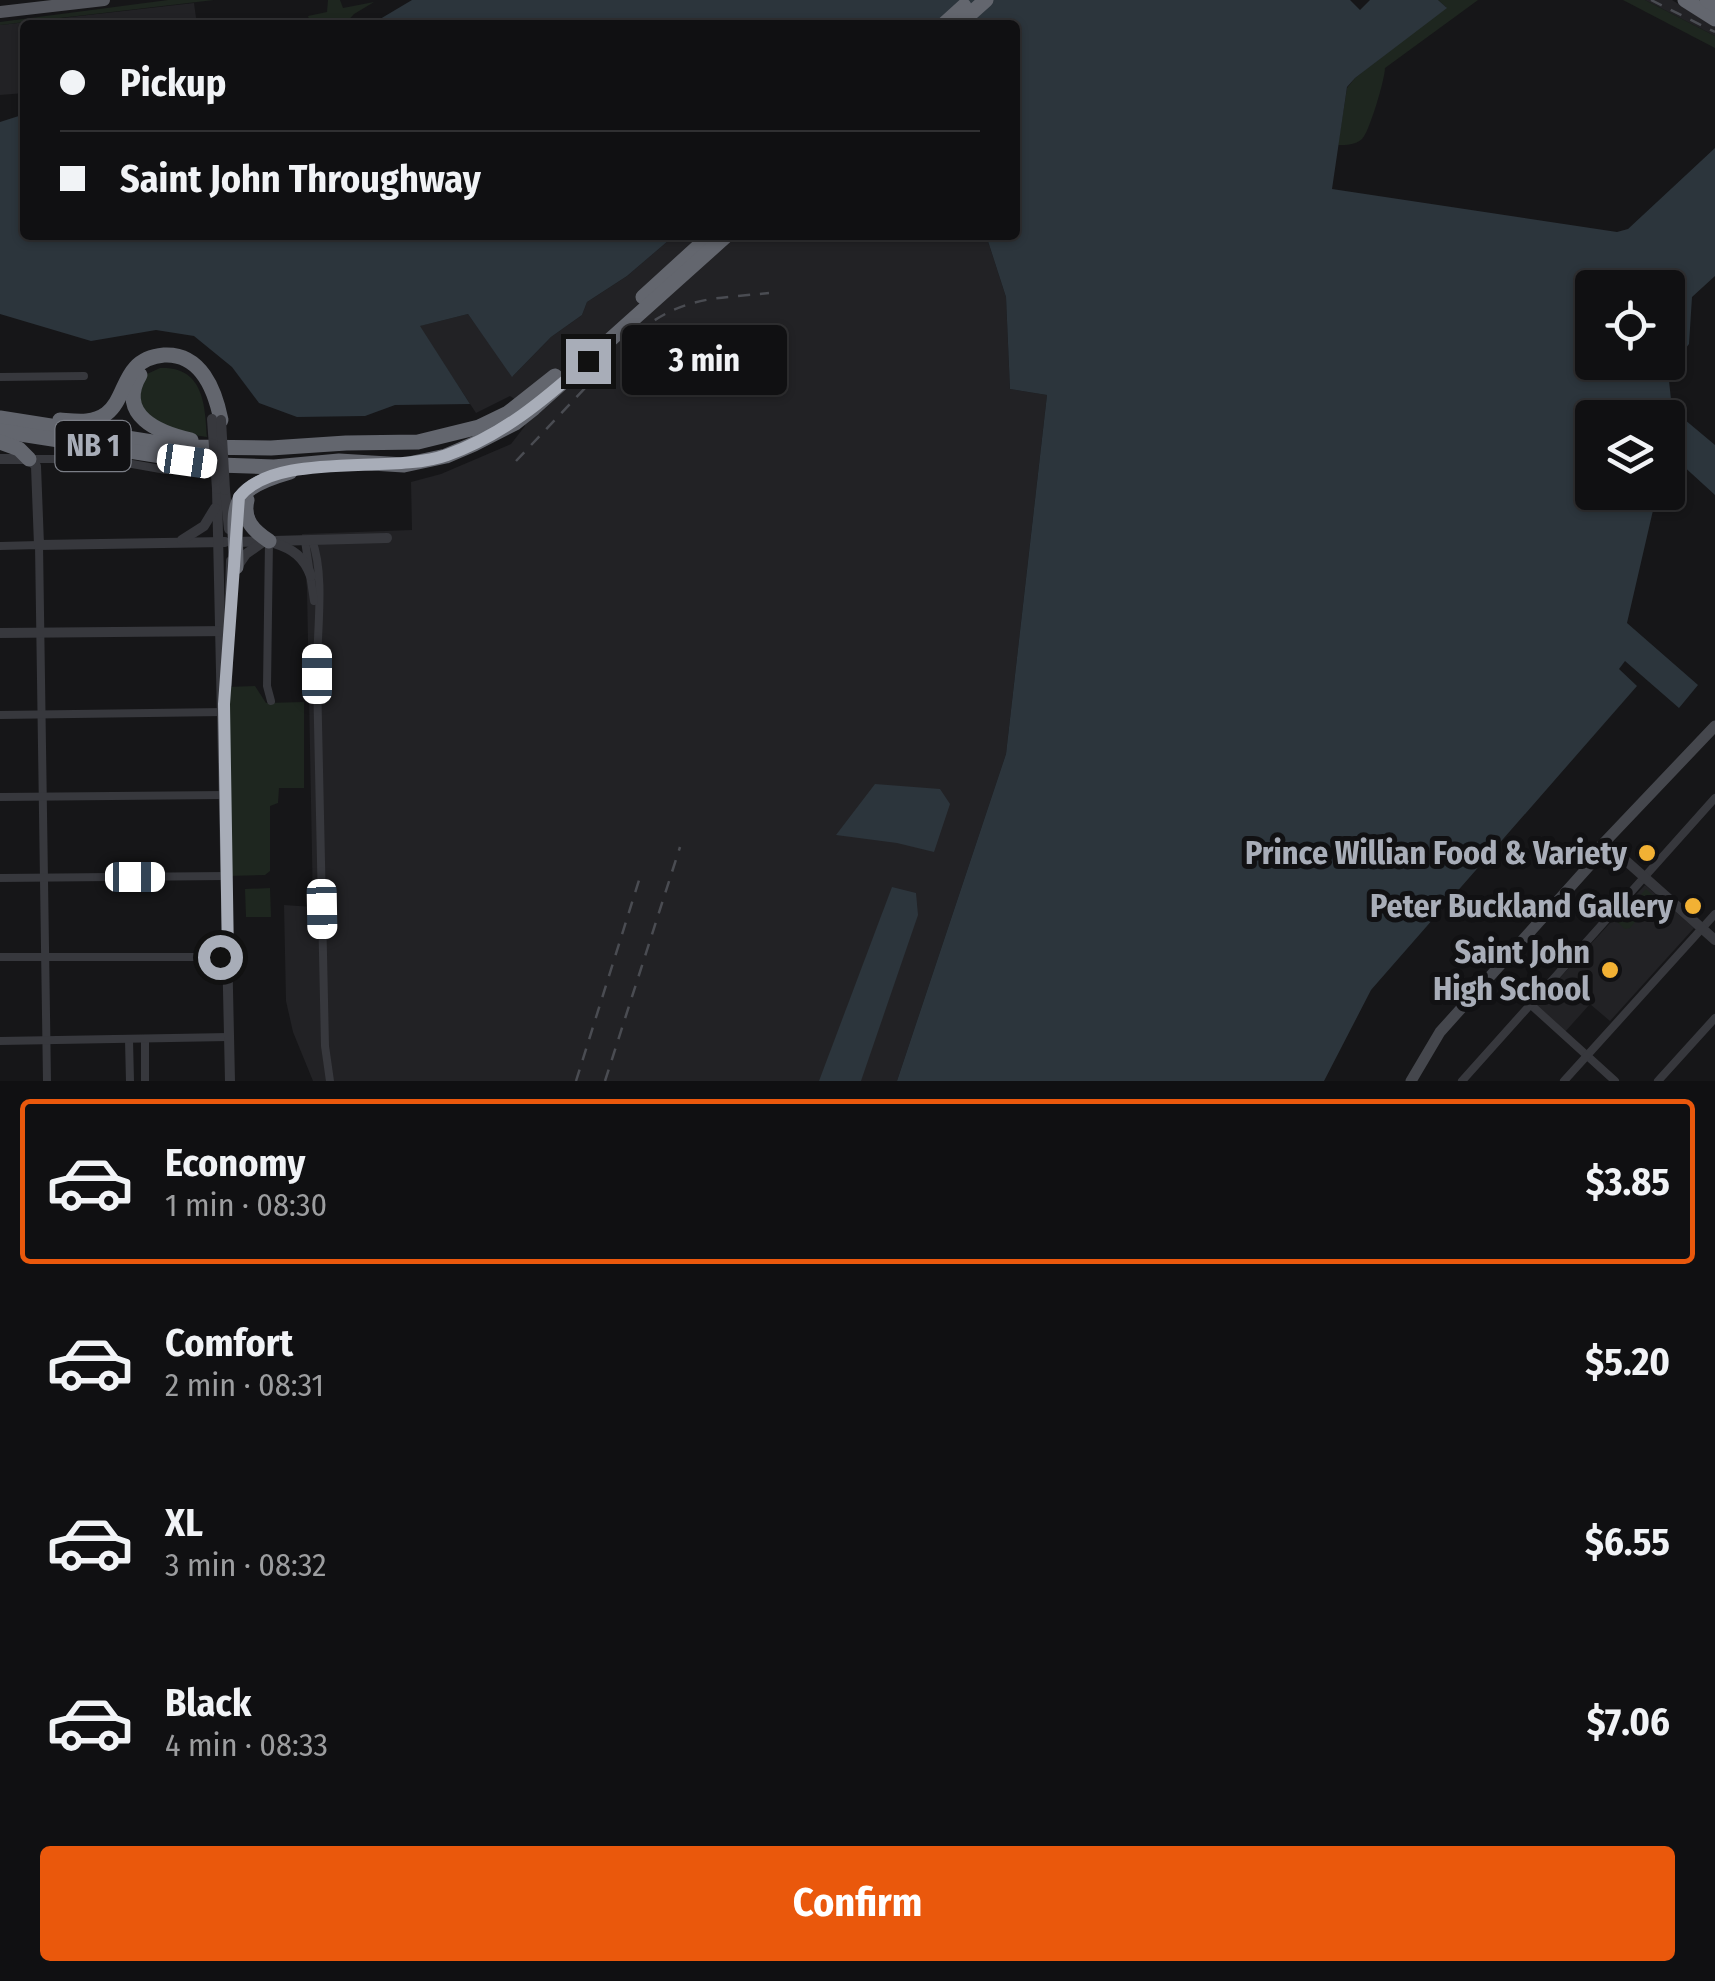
<!DOCTYPE html>
<meta charset="utf-8">
<style>
:root{--surface:#101012;--page:#1e1e20;--text:#f1f3f6;--muted:#9c9d9f;--line:#303032;--accent:#ea580c}
body{margin:0;font-family:"Fira Sans Condensed",sans-serif;background:var(--page);color:var(--text);height:100vh;display:flex;flex-direction:column;font-size:38px;white-space:nowrap}
*{box-sizing:border-box;margin:0}
p{font-size:32px;color:var(--muted)}
.icon{flex:none;width:55px;height:55px;fill:none;stroke:currentColor;stroke-width:2;stroke-linecap:round;stroke-linejoin:round}
.map{position:relative;height:1081px;overflow:hidden}
.details{display:flex;flex-direction:column;background:var(--surface);flex:1}
.details>*{flex:none}
.hud{position:absolute;left:20px;top:20px;width:1000px;height:220px;border-radius:10px;box-shadow:0 2px 8px #0004,0 0 0 2px var(--line);display:grid;align-content:center;height:220px;padding:0 40px;background:var(--surface)}
.buttons{position:absolute;left:1575px;top:270px;display:grid;gap:20px}
.buttons a{display:grid;place-items:center;width:110px;height:110px;border-radius:10px;background:var(--surface);box-shadow:0 2px 8px #0004,0 0 0 2px var(--line);font-size:50px}
.end{position:absolute;width:45px;height:45px;margin:-22px;border:12px solid #a8adb8;background:#111;box-shadow:0 0 0 5px #111}
.from{border-radius:50%}
.bubble{position:absolute;height:70px;border-radius:10px;background:var(--surface);box-shadow:0 2px 8px #0004,0 0 0 2px var(--line);font-size:32px;font-weight:700;line-height:70px;text-align:center}
.car{position:absolute;width:30px;height:60px;margin:-30px -15px;border-radius:12px;box-shadow:0 0 8px 2px #0007;background:linear-gradient(#fff 24%,#345 0 40%,#fff 0 76%,#345 0 86%,#fff 0)}
.hud b{display:flex;align-items:center;gap:35px;height:95px;font-size:38px}
.hud b+b{border-top:2px solid var(--line)}
.hud i{width:25px;height:25px;background:var(--text)}
ul{padding:18px 0 0;list-style:none}
li{display:flex;align-items:center;gap:30px;height:165px;margin:0 20px 15px;padding:0 20px;border:5px solid transparent;border-radius:10px}
li div{flex:1}
li b{display:block;font-size:38px}
li em{font-style:normal;font-weight:700}
li.selected{border-color:var(--accent)}
li>.icon{width:90px;height:90px;stroke-width:1.5}
.cta{display:flex;gap:20px;margin-top:auto;padding:20px 40px}
.cta a{flex:1;height:115px;border-radius:10px;background:var(--accent);color:#fff;font-size:40px;font-weight:700;line-height:115px;text-align:center}
.map>svg:first-child{display:block}
.built{fill:#222225}
.green{fill:#1e261f}
.water{fill:#2c353c;fill-rule:evenodd}
.lines{fill:none;stroke-linecap:round;stroke-linejoin:round}
.minor{stroke:#37383d;stroke-width:8}
.tertiary{stroke:#37383d;stroke-width:10}
.secondary{stroke:#45474d;stroke-width:11}
.primary{stroke:#53555c;stroke-width:12}
.motorway{stroke:#63666e;stroke-width:15}
.rail{stroke:#4a4c52;stroke-width:2.5;stroke-dasharray:12 10;stroke-linecap:butt}
.tertiary-bridge{stroke:#37383d;stroke-width:10}
.route{stroke:#a8adb8;stroke-width:12}
.poi-dot{fill:#f2b134;stroke:#111113;stroke-width:4}
.labels{text-anchor:middle;stroke-width:10;stroke-linejoin:round;paint-order:stroke}
.shield{fill:#111113;stroke:#7b7e86;stroke-width:2.5}
.shield-label{font-size:30px;font-weight:bold;fill:#a8adb8}
.poi-label{font-size:32px;font-weight:bold;fill:#a8adb8;stroke:#111113;text-anchor:end}
</style>
<div class="map">
<svg width="1715" height="1081" viewBox="0 0 1715 1081">
<rect width="100%" height="100%" fill="#161618"/>
<!-- built -->
<g class="built">
<polygon points="1645,0 1672,0 1715,27 1715,36"/>
<polygon points="194,3 197,25 25,25 25,93 0,95 0,25"/>
<polygon points="675,235 986,235 1006,297 1010,389 1047,395 1006,754 897,1081 313,1081 293,1032 286,1001 284,905 313,907 307,589 302,534 412,530 411,482 441,474 511,444 525,426 516,400 510,396 476,413 419,326 468,314 513,376 551,337 582,315 587,302 627,276"/>
<polygon points="1645,885 1694,928 1610,1021 1590,1004 1564,1033 1534,1006"/>
</g>
<!-- green -->
<g class="green">
<polygon points="168,0 214,0 0,25 0,22"/>
<polygon points="328,0 340,0 343,8 374,2 354,14 344,25 311,25 308,16 327,12"/>
<path d="M1438,0H1478L1385,68C1385,79 1369,133 1362,139C1355,145 1347,145 1338,145L1347,88L1355,78L1446,7Z"/>
<polygon points="1623,0 1645,0 1715,36 1715,48"/>
<path d="M160,368C205,366 205,408 207,437L180,433L151,422L138,400L147,374Z"/>
<polygon points="255,686 266,703 304,702 304,788 279,788 278,803 270,806 270,871 265,875 227,876 224,705 227,687"/>
<polygon points="270,888 271,917 246,917 245,889"/>
<polygon points="1646,889 1663,905 1658,910 1647,902 1639,911 1642,914 1630,928 1625,929 1616,921"/>
</g>
<!-- water -->
<g class="water">
<path d="M412,0H1350L1360,10L1370,0H1438L1447,8L1355,78L1347,87L1332,189L1617,232L1628,229L1715,148V276L1692,297L1689,344L1668,371L1672,409L1715,445V495L1668,452V418H1592V492L1657,493L1627,623L1698,685L1679,708L1625,661L1619,669L1637,686L1371,990L1324,1081H897L1006,754L1047,395L1010,389L1006,297L986,235H1015V25H370ZM1592,288H1668V362H1592Z"/>
<polygon points="25,114 25,235 675,235 627,276 587,302 582,315 551,337 512,377 468,314 420,326 470,404 395,405 365,416 297,417 259,403 232,367 194,336 156,330 91,341 0,314 0,122"/>
<polygon points="875,784 940,789 950,804 934,852 897,843 836,835"/>
<polygon points="892,887 916,893 918,915 861,1081 819,1081"/>
</g>
<g class="lines">
<!-- minor -->
<g class="minor">
<polyline points="0,377 84,376"/>
<polyline points="29,459 104,459 166,470"/>
<path d="M312,540C326,577 316,636 317,677C319,800 322,923 325,1046L330,1081"/>
<polyline points="269,541 267,686 271,701"/>
<polyline points="305,541 314,601"/>
<polyline points="0,546 39,545 47,1081"/>
<polyline points="0,715 224,712"/>
<polyline points="0,797 225,795"/>
<polyline points="0,878 226,876"/>
<polyline points="0,957 228,957"/>
<polyline points="1530,1004 1615,1081"/>
<polyline points="129,1040 130,1081"/>
<polyline points="145,1040 145,1081"/>
<polyline points="0,1041 229,1037"/>
<polyline points="1462,1081 1715,798"/>
<polyline points="1564,1081 1715,914"/>
<polyline points="1658,1081 1715,1018"/>
</g>
<!-- tertiary -->
<g class="tertiary">
<polyline points="0,459 29,459 36,466 39,545 225,542"/>
<polyline points="217,489 230,1081"/>
<polyline points="225,490 229,529"/>
<polyline points="182,540 204,526 215,508"/>
<polyline points="236,542 387,538"/>
<path d="M274,543C293,549 304,557 311,576"/>
<polyline points="237,567 246,554 263,542"/>
<polyline points="0,633 230,631"/>
<polyline points="227,684 231,561"/>
<polyline points="1606,843 1715,940"/>
</g>
<!-- secondary -->
<g class="secondary">
<polyline points="1600,847 1715,726"/>
<polyline points="1411,1081 1440,1032 1598,856 1606,843"/>
</g>
<!-- primary -->
<polyline class="primary" points="0,12 104,0"/>
<!-- motorway -->
<g class="motorway">
<polyline points="1685,0 1715,19"/>
<polyline points="1707,0 1715,5"/>
<polyline points="943,25 964,6"/>
<polyline points="958,25 986,0"/>
<polyline points="643,297 711,235"/>
<path d="M140,375C116,415 159,433 191,440"/>
<polyline points="0,418 184,447 271,448 346,443 418,442 479,427 508,413 555,376"/>
<path d="M60,420C75,421 93,424 106,414C121,403 123,381 135,368C143,359 153,356 164,355C201,353 215,390 221,420"/>
<polyline points="0,431 219,465 274,467 339,461 404,465 446,456 474,444 515,423 534,408 727,235"/>
<polyline points="0,442 19,449 29,459"/>
<path d="M247,500C242,520 254,531 269,541"/>
<path d="M236,567C236,506 223,491 290,472"/>
</g>
<!-- rail -->
<g class="rail">
<polyline points="1651,0 1715,32"/>
<path d="M516,461L637,333C683,296 713,299 769,293"/>
<polyline points="576,1081 640,877"/>
<polyline points="605,1081 680,847"/>
</g>
<!-- tertiary-bridge -->
<g class="tertiary-bridge">
<polyline points="212,419 217,489"/>
<polyline points="221,420 225,490"/>
</g>
</g>
<g class="lines">
<!-- route -->
<path class="route" d="M220,957H228L224,704L239,497C276,450 392,475 447,455C503,435 544,400 588,361"/>
</g>
<!-- markers -->
<g class="poi-dot">
<circle cx="1647" cy="853" r="10"/>
<circle cx="1693" cy="906" r="10"/>
<circle cx="1610" cy="970" r="10"/>
</g>
<g class="labels">
<!-- shield labels -->
<rect class="shield" x="55.5" y="421" width="75" height="50" rx="8"/>
<g class="shield-label">
<text x="93" y="456">NB 1</text>
</g>
<!-- poi labels -->
<g class="poi-label">
<text x="1627" y="864">Prince Willian Food &amp; Variety</text>
<text x="1673" y="917">Peter Buckland Gallery</text>
<text x="1590" y="963">Saint John<tspan x="1590" dy="37">High School</tspan></text>
</g>
</g>
</svg>
<div class="buttons">
<a><svg class="icon" aria-label="locate" viewBox="0 0 24 24"><circle cx="12" cy="12" r="6"/><path d="M12 2v4M12 18v4M2 12h4M18 12h4"/></svg></a>
<a><svg class="icon" aria-label="layers" viewBox="0 0 24 24"><path d="M12 4l9 5-9 5-9-5zM3 14l9 5 9-5"/></svg></a>
</div>
<i class="end from" style="left:220px;top:957px"></i>
<i class="end" style="left:588px;top:361px"></i>
<div class="bubble" style="left:622px;top:325px;width:165px">3 min</div>
<i class="car" style="left:187px;top:461px;rotate:98deg"></i>
<i class="car" style="left:317px;top:674px;rotate:0deg"></i>
<i class="car" style="left:135px;top:877px;rotate:90deg"></i>
<i class="car" style="left:322px;top:909px;rotate:179deg"></i>
<div class="hud">
<b><i class="from"></i>Pickup</b>
<b><i></i>Saint John Throughway</b>
</div>
</div>
<section class="details">
<ul>
<li class="selected"><svg class="icon" aria-label="car" viewBox="0 0 24 24"><path d="M5 17H2v-5l4-1 3-4h7l3 4 3 1v5h-3M9 17h6M6 11h13"/><circle cx="7" cy="17" r="2"/><circle cx="17" cy="17" r="2"/></svg><div><b>Economy</b><p>1 min · 08:30</p></div><em>$3.85</em></li>
<li><svg class="icon" aria-label="car" viewBox="0 0 24 24"><path d="M5 17H2v-5l4-1 3-4h7l3 4 3 1v5h-3M9 17h6M6 11h13"/><circle cx="7" cy="17" r="2"/><circle cx="17" cy="17" r="2"/></svg><div><b>Comfort</b><p>2 min · 08:31</p></div><em>$5.20</em></li>
<li><svg class="icon" aria-label="car" viewBox="0 0 24 24"><path d="M5 17H2v-5l4-1 3-4h7l3 4 3 1v5h-3M9 17h6M6 11h13"/><circle cx="7" cy="17" r="2"/><circle cx="17" cy="17" r="2"/></svg><div><b>XL</b><p>3 min · 08:32</p></div><em>$6.55</em></li>
<li><svg class="icon" aria-label="car" viewBox="0 0 24 24"><path d="M5 17H2v-5l4-1 3-4h7l3 4 3 1v5h-3M9 17h6M6 11h13"/><circle cx="7" cy="17" r="2"/><circle cx="17" cy="17" r="2"/></svg><div><b>Black</b><p>4 min · 08:33</p></div><em>$7.06</em></li>
</ul>
<div class="cta"><a>Confirm</a></div>
</section>
